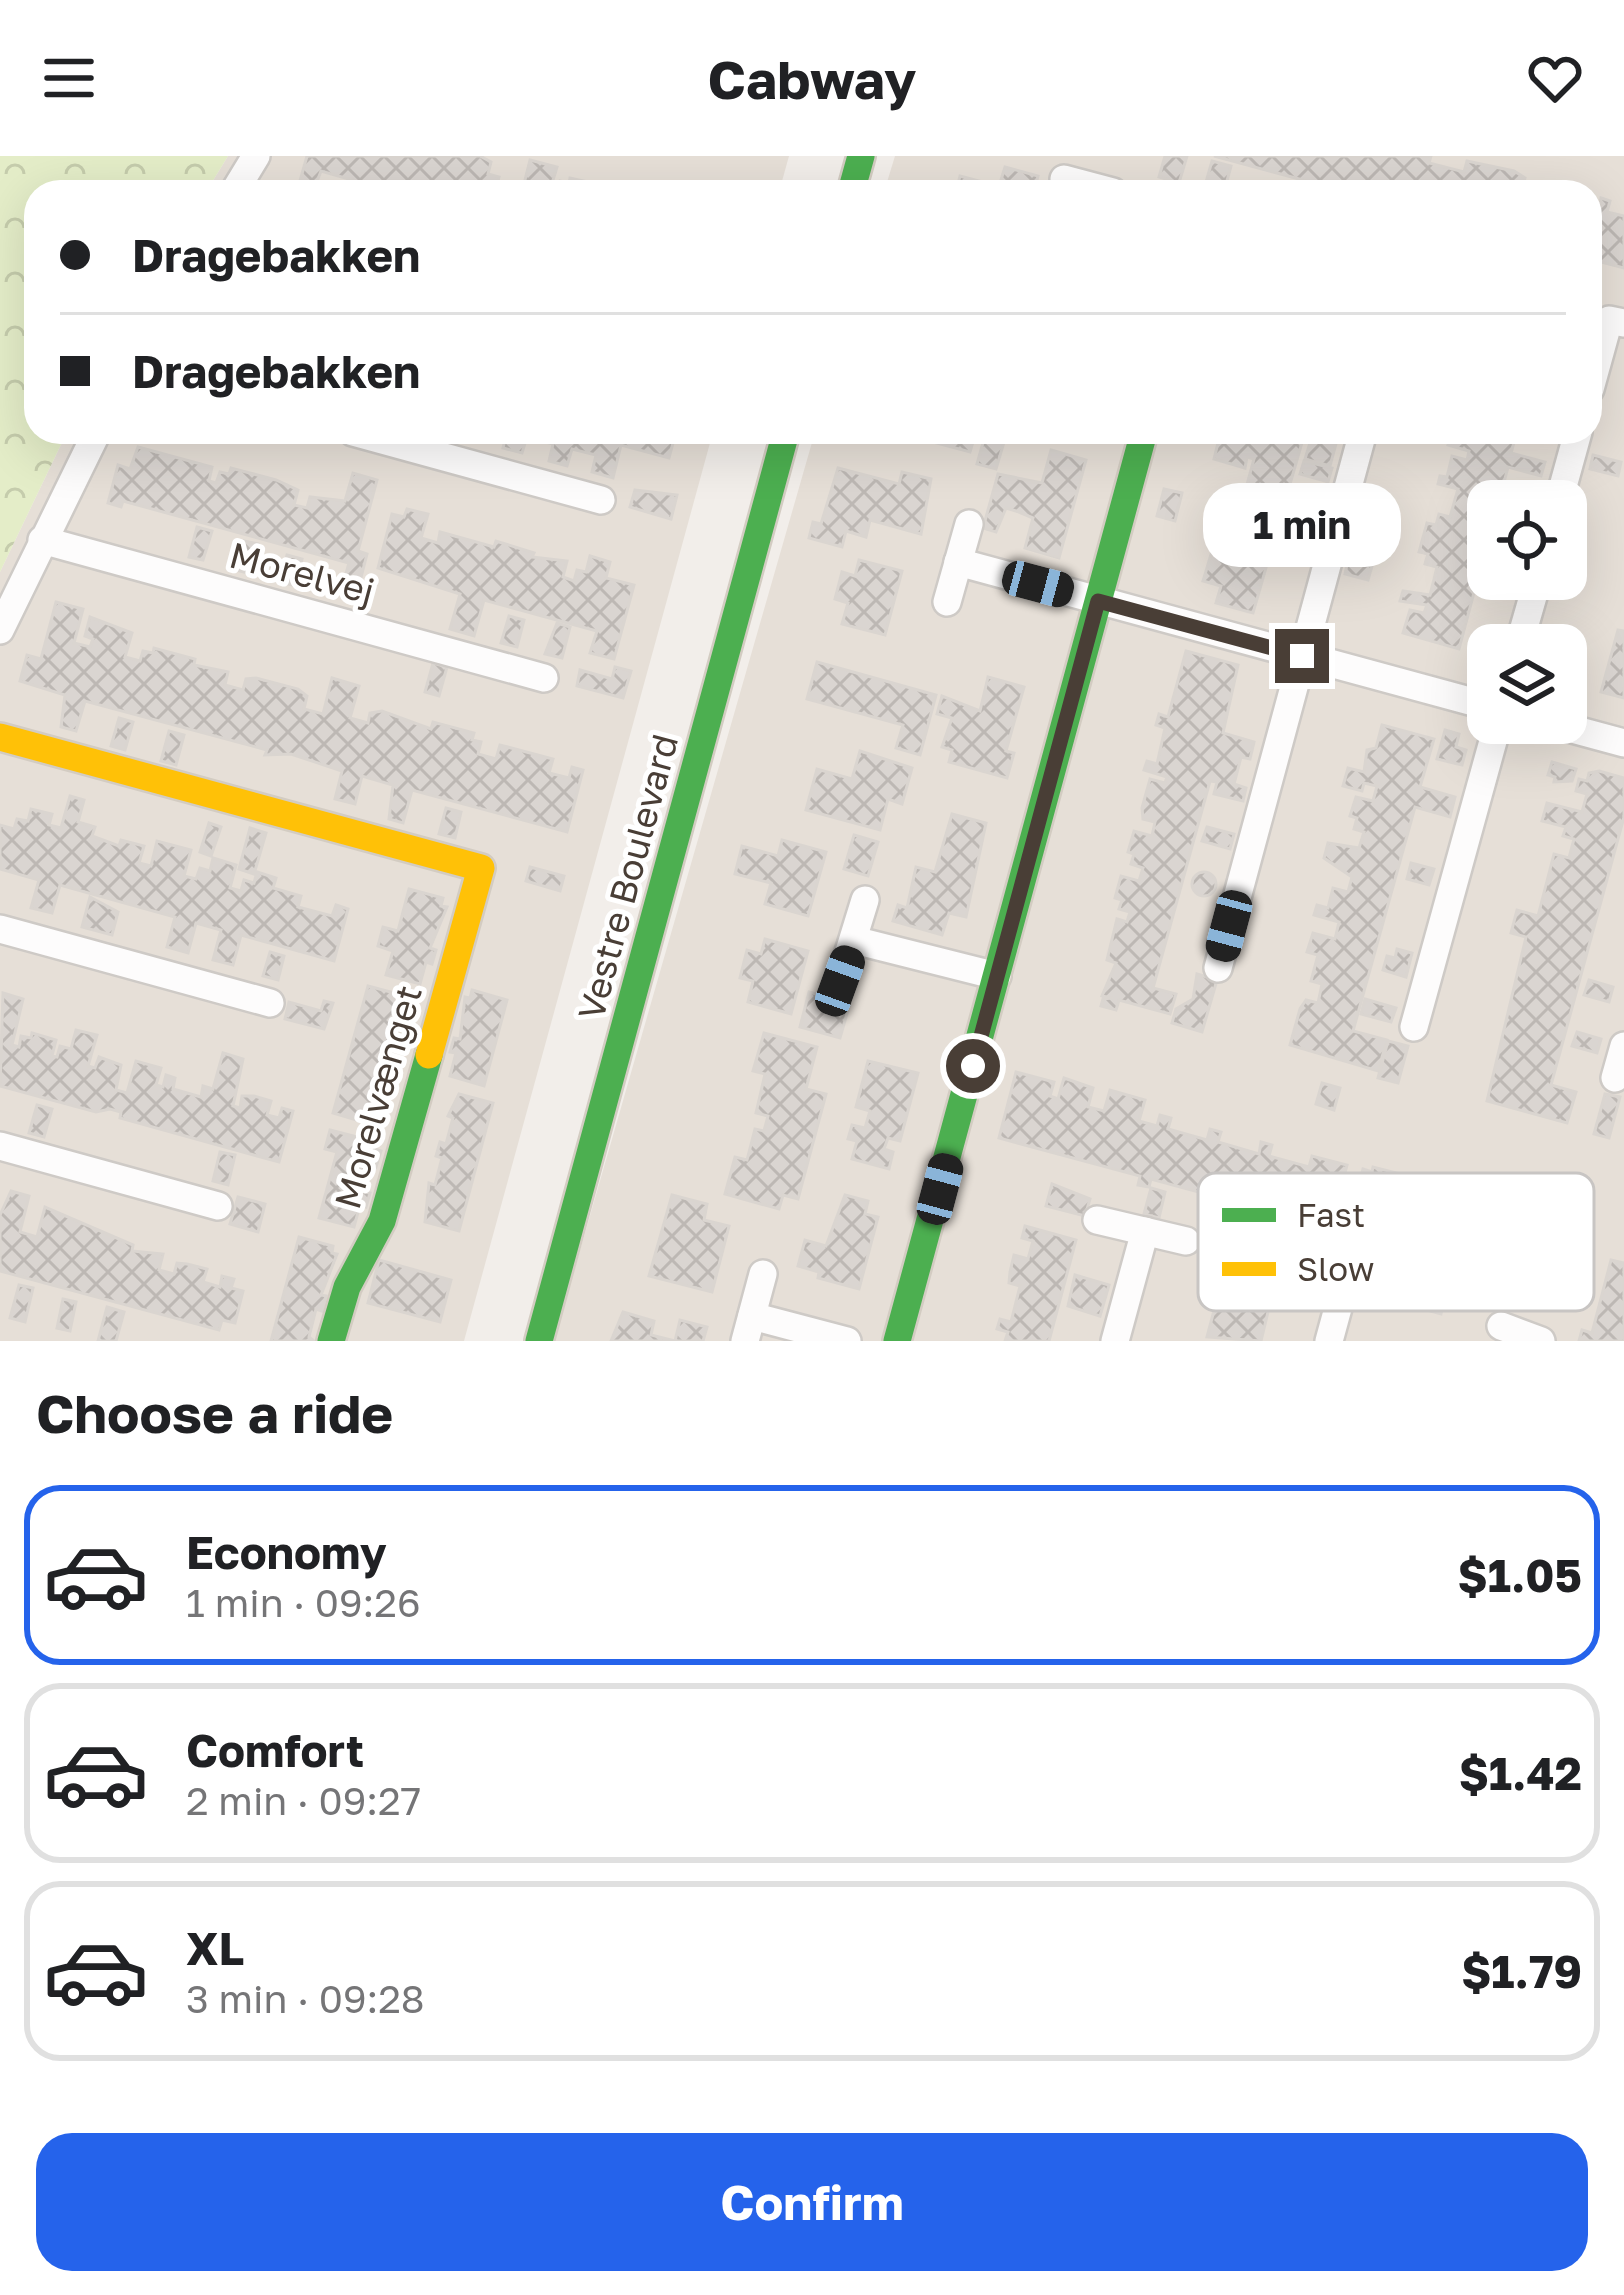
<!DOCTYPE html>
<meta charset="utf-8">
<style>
:root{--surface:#fff;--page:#f6f6f6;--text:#202124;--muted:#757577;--line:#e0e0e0;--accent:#2563eb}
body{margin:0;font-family:"Golos Text",sans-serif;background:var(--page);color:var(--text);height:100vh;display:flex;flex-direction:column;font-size:45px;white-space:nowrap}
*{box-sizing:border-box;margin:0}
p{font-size:39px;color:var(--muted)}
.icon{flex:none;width:66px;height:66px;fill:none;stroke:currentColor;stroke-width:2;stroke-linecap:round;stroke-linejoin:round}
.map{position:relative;height:1185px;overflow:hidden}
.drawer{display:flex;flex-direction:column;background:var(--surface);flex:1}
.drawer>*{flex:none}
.guide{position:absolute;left:24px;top:24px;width:1578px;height:264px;border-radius:36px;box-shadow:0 12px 48px #0002;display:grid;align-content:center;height:264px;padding:0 36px;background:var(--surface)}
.buttons{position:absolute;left:1467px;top:324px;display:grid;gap:24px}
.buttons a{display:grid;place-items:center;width:120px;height:120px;border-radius:24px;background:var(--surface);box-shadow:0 12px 48px #0002;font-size:60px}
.end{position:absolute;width:54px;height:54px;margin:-27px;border:15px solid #493e36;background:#fff;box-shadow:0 0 0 6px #fff}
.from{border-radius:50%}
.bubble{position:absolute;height:84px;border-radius:36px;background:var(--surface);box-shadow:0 12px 48px #0002;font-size:39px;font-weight:700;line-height:84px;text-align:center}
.car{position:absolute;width:36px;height:72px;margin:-36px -18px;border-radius:15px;box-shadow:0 0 9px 3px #0007;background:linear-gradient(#222 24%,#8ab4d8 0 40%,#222 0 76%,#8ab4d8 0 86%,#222 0)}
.guide b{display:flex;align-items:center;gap:42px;height:114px;font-size:45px}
.guide b+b{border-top:3px solid var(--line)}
.guide i{width:30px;height:30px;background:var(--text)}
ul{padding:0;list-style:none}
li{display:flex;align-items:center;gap:36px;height:180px;margin:0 24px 18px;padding:0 12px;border:6px solid var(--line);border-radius:36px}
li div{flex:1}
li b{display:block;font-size:45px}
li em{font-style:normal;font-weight:700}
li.selected{border-color:var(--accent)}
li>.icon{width:108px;height:108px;stroke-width:1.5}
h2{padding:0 36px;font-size:54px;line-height:144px}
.primary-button{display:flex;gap:24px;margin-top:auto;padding:24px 36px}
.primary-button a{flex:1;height:138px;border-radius:36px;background:var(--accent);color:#fff;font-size:48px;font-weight:700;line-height:138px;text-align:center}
header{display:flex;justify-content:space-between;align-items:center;height:156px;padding:0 36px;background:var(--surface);font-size:54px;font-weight:700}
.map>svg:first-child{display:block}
.residential{fill:#e6dfd7;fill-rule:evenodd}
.forest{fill:url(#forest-crowns)}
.building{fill:url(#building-cross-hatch);stroke:#dad5d0;stroke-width:3}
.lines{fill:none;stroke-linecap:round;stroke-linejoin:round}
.street-casing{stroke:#cecac6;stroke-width:32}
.fast-casing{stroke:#d3ccc2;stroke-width:32}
.slow-casing{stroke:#d3ccc2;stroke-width:32}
.street{stroke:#fdfcfc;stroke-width:27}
.fast{stroke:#4caf50;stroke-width:27}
.slow{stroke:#ffc107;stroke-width:27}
.route{stroke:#493e36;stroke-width:15}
.labels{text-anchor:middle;stroke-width:10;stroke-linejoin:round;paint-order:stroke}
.street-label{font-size:36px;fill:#493e36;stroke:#fff}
.key{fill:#fff;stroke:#c8c5c3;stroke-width:3}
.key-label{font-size:33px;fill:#493e36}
</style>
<header><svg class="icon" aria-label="menu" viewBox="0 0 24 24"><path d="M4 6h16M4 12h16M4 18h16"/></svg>Cabway<svg class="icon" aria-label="heart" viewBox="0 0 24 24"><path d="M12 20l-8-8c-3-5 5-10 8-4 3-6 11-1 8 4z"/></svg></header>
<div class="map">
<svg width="1624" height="1185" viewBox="0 0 1624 1185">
<defs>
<pattern id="forest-crowns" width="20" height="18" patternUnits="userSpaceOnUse" patternTransform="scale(3)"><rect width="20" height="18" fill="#e4edc8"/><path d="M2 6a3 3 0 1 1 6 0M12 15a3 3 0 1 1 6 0" fill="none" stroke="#c5ccac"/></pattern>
<pattern id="building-cross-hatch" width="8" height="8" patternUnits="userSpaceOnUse" patternTransform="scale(3)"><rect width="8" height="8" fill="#dad5d1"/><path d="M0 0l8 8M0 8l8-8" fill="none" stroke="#bdb8b4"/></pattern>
</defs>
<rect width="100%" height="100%" fill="#f2eeea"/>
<!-- residential -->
<g class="residential">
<polygon points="228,0 789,0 779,36 206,36"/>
<path d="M895,0H1624V1185H554L815,276H1590V36H884ZM1488,345H1566V423H1488ZM1488,489H1566V567H1488Z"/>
<polygon points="67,276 713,276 464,1185 0,1185 0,416"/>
</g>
<!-- forest -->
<polygon class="forest" points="0,0 228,0 206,36 36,36 36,276 67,276 0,416"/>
<!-- building -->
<g class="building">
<polygon points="307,0 480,0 491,6 488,18 499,21 495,36 376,36 377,31 321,15 313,36 298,32"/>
<polygon points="1165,0 1187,0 1179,27 1159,21"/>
<polygon points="1214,0 1431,0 1429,7 1464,16 1467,5 1514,15 1525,22 1523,31 1534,34 1347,36"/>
<polygon points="530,4 557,11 550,34 557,36 560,25 569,27 570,22 592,27 590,36 522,36"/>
<polygon points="1212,5 1231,10 1224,36 1204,33"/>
<polygon points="1005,11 1038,20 1034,36 1000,27"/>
<polygon points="960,20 1016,35 1016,36 956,36"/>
<polygon points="1601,42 1610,45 1607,56 1624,60 1624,112 1590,103 1590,51 1599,53"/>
<polygon points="507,276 676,276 669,302 621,289 613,322 592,316 596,299 572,293 567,310 549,305 553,288 527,281 522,297 503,292"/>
<polygon points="915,276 976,276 970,296 914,281"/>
<polygon points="986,276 1007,276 996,313 977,308"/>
<polygon points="1235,276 1305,276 1253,457 1216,447 1221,430 1203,425 1222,362 1237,366 1242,346 1231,343 1234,333 1245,336 1254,303 1247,301 1245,312 1214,303 1220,279 1233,283"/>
<polygon points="1442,276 1517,276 1511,297 1545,306 1541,320 1508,311 1499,345 1488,345 1488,384 1459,493 1403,477 1410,454 1424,457 1427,449 1400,445 1403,435 1430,439 1437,411 1425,408 1428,398 1419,396 1427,367 1436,369 1439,358 1450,361 1458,333 1438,328 1440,320 1447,321 1452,300 1467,304 1469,295 1448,289 1450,282"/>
<polygon points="1313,277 1337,284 1330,310 1305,303"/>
<polygon points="138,291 212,311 209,325 216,327 220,316 229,318 231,312 276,324 298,334 294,349 307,352 310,341 345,345 353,317 377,324 358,395 367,398 358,433 343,428 349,407 123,345 121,351 108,347 118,309 130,313"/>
<polygon points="1051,294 1086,304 1059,402 1025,392 1033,362 1016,355 1006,352 996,376 983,372 998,318 1042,327"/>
<polygon points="1593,299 1621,306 1618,320 1590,313"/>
<polygon points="1304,305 1332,312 1328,326 1300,318"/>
<polygon points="838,312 899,328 902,316 931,323 921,378 870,364 866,381 846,375 842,391 809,382 813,366 821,368"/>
<polygon points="1164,333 1182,337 1175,365 1157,360"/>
<polygon points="635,334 677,339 671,363 630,351"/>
<polygon points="407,353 428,358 421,382 438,387 440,376 494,391 496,385 534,397 532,401 567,405 563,421 574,425 577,414 586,416 590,400 610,406 606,422 634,429 614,503 590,497 597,475 484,444 474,480 450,473 460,438 378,412 392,358 404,361"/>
<polygon points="197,371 212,375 203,404 189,401"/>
<polygon points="244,385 258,388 251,418 236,414"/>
<polygon points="287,399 302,403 296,430 280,426"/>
<polygon points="859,404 902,415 885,479 842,468 848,447 835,443 842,416 855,420"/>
<polygon points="1348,404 1372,410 1368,424 1345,418"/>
<polygon points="56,446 83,453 74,487 90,491 93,483 85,480 90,461 132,477 125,501 140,505 143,495 153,497 154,492 195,503 194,509 228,516 225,529 243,534 246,523 256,522 298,533 307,540 304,553 323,558 332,522 359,530 350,562 368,567 370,557 382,555 431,573 433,566 474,577 472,584 481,586 478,598 496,603 500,589 553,603 549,617 569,622 572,611 583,614 567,676 412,634 403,667 389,663 393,629 362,620 355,648 335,643 342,615 291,598 265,599 267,594 85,545 76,575 61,571 65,539 20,525 27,499 41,503"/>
<polygon points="509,460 524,464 517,491 501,487"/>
<polygon points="557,467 570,471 562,502 545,498"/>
<polygon points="1618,474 1624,475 1624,542 1601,536"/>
<polygon points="1186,495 1238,509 1223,577 1254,586 1250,603 1241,601 1234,628 1246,632 1243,645 1214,638 1217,626 1210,625 1153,832 1176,838 1170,858 1119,844 1116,854 1101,850 1103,843 1112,842 1102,840 1116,807 1107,804 1117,763 1127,766 1130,756 1119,753 1122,744 1115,742 1121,720 1139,725 1143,712 1131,708 1134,698 1128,696 1134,675 1152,680 1155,666 1143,663 1142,652 1150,623 1165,627 1167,621 1144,614 1147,605 1157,608 1165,572 1156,569 1159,558 1168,561"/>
<polygon points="817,506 936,539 920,599 896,592 903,569 807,543"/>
<polygon points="433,507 447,511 439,540 425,536"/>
<polygon points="615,511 631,515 623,542 577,530 580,514 612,523"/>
<polygon points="988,521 1024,531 1006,595 1014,597 1007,622 949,606 952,594 942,591 952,562 937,558 942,540 980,555"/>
<polygon points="119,562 133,566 125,594 111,590"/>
<polygon points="1382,569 1434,583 1420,631 1455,641 1450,661 1415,651 1353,875 1387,884 1378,915 1290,889 1300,853 1306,844 1318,847 1322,828 1311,825 1318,799 1307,796 1313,777 1335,783 1339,766 1314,759 1317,749 1328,752 1333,732 1348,736 1352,721 1324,702 1328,687 1359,692 1364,676 1354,673 1357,662 1350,660 1356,641 1373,645 1377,630 1364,627 1362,635 1343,630 1348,612 1364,616 1367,594 1376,592"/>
<polygon points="1445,574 1459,578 1456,591 1466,594 1462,609 1437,603"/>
<polygon points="169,575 184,579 176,609 161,605"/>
<polygon points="860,595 912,612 902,648 888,643 880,674 806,654 817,613 852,623"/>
<polygon points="1552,606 1576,613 1572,625 1554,626 1555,621 1548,619"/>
<polygon points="1599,615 1624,622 1624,661 1551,929 1576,936 1567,967 1487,945 1526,781 1511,777 1517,754 1538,760 1554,698 1569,702 1574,683 1563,680 1566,671 1542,665 1547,647 1582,656 1587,638 1576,635 1579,623 1587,625 1589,617"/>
<polygon points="70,640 84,644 78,666 95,671 92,680 119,690 121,684 144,690 139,707 151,710 157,685 191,694 184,720 196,723 200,712 210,715 213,702 236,709 230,732 241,735 244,724 254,727 257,716 276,722 273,732 301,740 298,751 332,760 336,749 348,753 334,805 241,779 233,809 213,804 221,774 196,767 188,797 167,791 175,761 60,729 52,757 31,752 39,724 0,713 0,669 14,673 17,663 28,665 31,653 52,658 49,669 61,672"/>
<polygon points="446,652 461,656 455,682 439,678"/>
<polygon points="952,658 986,667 966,761 949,757 942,779 893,765 898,749 907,752 916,711 935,716"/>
<polygon points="209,667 221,671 211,700 200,696"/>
<polygon points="1207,671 1234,678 1230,693 1202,685"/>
<polygon points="250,672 266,677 254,718 239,713"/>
<polygon points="854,679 878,686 868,720 844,713"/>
<polygon points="782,684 826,696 808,760 765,748 771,727 735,718 742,690 778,700"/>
<polygon points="1411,707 1434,713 1429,729 1407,723"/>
<polygon points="530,711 564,720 560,735 526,725"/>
<circle cx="1204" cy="728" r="12"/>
<polygon points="409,733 443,742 441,750 447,751 430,792 436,794 432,808 426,806 420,828 386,819 393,795 378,790 383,771 398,775"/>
<polygon points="90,741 118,756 112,779 82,771"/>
<polygon points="765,783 808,795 791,858 748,846 753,825 740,822 747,794 761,798"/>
<polygon points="1397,793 1412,797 1406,821 1383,814 1387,800 1395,802"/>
<polygon points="270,796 284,800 278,824 263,820"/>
<polygon points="1197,818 1217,824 1202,876 1172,867 1176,853 1193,843"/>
<polygon points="1589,824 1613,831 1609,846 1584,839"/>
<polygon points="368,830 402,839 400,847 406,849 401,863 396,862 389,889 394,890 378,930 384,931 380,946 373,944 367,967 333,957"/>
<polygon points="472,834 507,844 484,930 450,920 456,897 450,896 454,882 460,883 465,841 470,842"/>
<polygon points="809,836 850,847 840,882 800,871"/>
<polygon points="3,837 23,843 12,889 19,891 21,880 31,882 32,877 56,884 52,900 57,901 60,890 71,893 76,874 97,879 88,910 95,912 99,901 121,909 116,934 127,937 136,905 161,912 156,929 163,931 166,919 175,922 173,933 201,941 203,930 213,933 223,897 243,903 233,950 240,952 242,940 254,940 271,945 267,959 279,962 282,952 293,955 279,1006 120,962 121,956 110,953 96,956 0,930"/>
<polygon points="1365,843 1396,852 1391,866 1361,858"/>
<polygon points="324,845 333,847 324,873 285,863 289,846 321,855"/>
<polygon points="1577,876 1601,883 1597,897 1572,890"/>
<polygon points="764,877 817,891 806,933 826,938 798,1043 783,1039 779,1053 725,1038 735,1001 747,1004 755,973 764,975 768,960 756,957 765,918 753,915"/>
<polygon points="1388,885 1408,890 1398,927 1378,922"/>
<polygon points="868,905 918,917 900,985 888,982 884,993 893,996 889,1013 852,1003 857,985 848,983 852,969 865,972 870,955 856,951"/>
<polygon points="1016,916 1054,926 1050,940 1058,943 1064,922 1093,932 1088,951 1104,955 1110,934 1145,944 1139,965 1157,970 1160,959 1171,962 1168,973 1207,984 1210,973 1221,976 1218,986 1259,998 1261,986 1272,989 1269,1000 1309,1011 1312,1000 1347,1009 1344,1021 1360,1025 1363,1013 1372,1016 1373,1011 1416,1022 1417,1018 1425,1020 1420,1042 1461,1052 1464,1041 1475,1039 1565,1067 1576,1072 1573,1083 1584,1086 1572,1133 1505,1119 1497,1147 1477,1142 1485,1113 1368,1082 1359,1115 1329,1107 1338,1074 1151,1023 1149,1031 1138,1029 1140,1020 999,982"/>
<polygon points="1322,927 1340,932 1334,954 1316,948"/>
<polygon points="459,938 493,947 459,1075 425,1066 429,1027 435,1029 442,1002 436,1000 440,986 446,988 453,962 448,960"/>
<polygon points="1605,938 1620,941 1609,982 1594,978"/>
<polygon points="37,949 52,953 44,981 29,977"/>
<polygon points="330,974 377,986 375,993 381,995 376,1011 371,1009 363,1036 370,1037 366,1051 360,1049 354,1071 319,1062 337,996 325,993"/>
<polygon points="220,996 235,999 228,1029 213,1025"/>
<polygon points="1052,1028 1090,1043 1085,1060 1046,1050"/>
<polygon points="1151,1032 1165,1036 1159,1062 1144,1058"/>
<polygon points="11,1035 29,1040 20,1076 37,1081 45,1051 133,1089 132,1095 163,1098 159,1114 174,1118 177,1107 187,1108 207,1113 203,1126 220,1131 222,1120 234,1123 231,1132 243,1135 235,1167 222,1164 219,1174 0,1115 0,1059"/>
<polygon points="672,1039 707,1048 704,1064 729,1070 712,1136 649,1120"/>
<polygon points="845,1039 868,1045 865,1058 878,1061 859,1133 818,1122 819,1116 798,1110 805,1084 826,1090"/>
<polygon points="238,1041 265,1048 258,1076 230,1068"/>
<polygon points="1025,1070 1076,1084 1049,1185 1005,1185 1008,1176 997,1173 1000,1163 1011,1166 1020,1130 1009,1127 1010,1116 1014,1099 1028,1103 1033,1085 1022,1082"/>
<polygon points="299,1081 333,1090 332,1097 337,1098 321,1139 326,1140 322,1155 316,1153 309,1181 314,1185 271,1185"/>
<polygon points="379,1104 451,1124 440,1166 368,1147"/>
<polygon points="1611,1104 1624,1107 1624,1185 1579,1185 1582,1174 1592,1177"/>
<polygon points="1237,1116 1275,1127 1261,1185 1207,1181 1222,1124 1234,1127"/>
<polygon points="1075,1119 1109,1129 1100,1160 1068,1150"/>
<polygon points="19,1129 33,1132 25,1166 10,1162"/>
<polygon points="1409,1130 1445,1140 1441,1158 1404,1148"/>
<polygon points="63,1143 76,1146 70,1175 57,1172"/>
<polygon points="107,1151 124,1156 116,1185 98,1185"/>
<polygon points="623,1156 654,1165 651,1179 675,1185 680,1164 707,1171 703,1185 611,1185"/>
</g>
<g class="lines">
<defs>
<g id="street">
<polyline points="1064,23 1113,36"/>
<polyline points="234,36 256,0"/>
<polyline points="1590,233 1609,164 1624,167"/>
<polyline points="353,276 601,344"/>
<polyline points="1559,345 1578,276"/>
<polyline points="42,384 544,522"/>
<polyline points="958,406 1488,550"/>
<polyline points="947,446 969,368"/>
<polyline points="0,474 97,276"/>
<polyline points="1519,489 1538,423"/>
<polyline points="1550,567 1624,587"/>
<polyline points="0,773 270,847"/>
<polyline points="854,784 997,820"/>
<polyline points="1218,812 1363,276"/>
<polyline points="840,825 865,744"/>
<polyline points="1414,871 1498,567"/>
<polyline points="1615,922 1624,890"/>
<polyline points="0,990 218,1050"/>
<polyline points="1097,1064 1186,1085"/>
<polyline points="1300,1120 1387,1140"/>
<polyline points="752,1160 847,1185"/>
<polyline points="1501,1170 1541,1185"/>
<polyline points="745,1185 763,1118"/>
<polyline points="1115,1185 1145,1075"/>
<polyline points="1329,1185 1344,1130"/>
</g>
<g id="fast">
<polyline points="851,36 861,0"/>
<polyline points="331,1185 347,1131 382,1065 429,899"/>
<polyline points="539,1185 786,276"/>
<polyline points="897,1185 1144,276"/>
</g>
<polyline id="slow" points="0,581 481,712 429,899"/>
</defs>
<!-- street casing -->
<use href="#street" class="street-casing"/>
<!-- fast casing -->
<use href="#fast" class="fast-casing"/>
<!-- slow casing -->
<use href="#slow" class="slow-casing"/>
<!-- street -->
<use href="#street" class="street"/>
<!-- fast -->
<use href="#fast" class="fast"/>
<!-- slow -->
<use href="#slow" class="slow"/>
</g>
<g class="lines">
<!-- route -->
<polyline class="route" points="973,910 1098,445 1302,500"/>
</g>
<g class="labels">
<!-- street labels -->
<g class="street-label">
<text transform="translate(302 417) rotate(15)" y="13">Morelvej</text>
<text transform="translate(628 721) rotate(-75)" y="13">Vestre Boulevard</text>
<text transform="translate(378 941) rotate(-74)" y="13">Morelvænget</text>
</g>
</g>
<!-- legend -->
<rect x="1198" y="1017" width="396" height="138" rx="18" class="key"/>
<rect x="1222" y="1052" width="54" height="14" fill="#4caf50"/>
<rect x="1222" y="1106" width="54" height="14" fill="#ffc107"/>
<g class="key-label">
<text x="1297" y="1071">Fast</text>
<text x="1297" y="1125">Slow</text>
</g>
</svg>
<div class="buttons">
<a><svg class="icon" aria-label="locate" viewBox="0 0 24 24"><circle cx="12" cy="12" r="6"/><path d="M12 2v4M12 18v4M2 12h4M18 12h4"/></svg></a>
<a><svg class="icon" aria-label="layers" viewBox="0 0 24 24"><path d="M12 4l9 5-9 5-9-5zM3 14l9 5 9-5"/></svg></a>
</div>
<i class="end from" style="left:973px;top:910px"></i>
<i class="end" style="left:1302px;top:500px"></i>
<div class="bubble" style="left:1203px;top:327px;width:198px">1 min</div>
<i class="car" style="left:1038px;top:428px;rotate:105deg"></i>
<i class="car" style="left:1229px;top:770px;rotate:195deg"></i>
<i class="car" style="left:840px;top:825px;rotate:20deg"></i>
<i class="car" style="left:940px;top:1033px;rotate:15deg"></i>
<div class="guide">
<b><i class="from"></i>Dragebakken</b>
<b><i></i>Dragebakken</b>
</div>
</div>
<section class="drawer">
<h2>Choose a ride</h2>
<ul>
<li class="selected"><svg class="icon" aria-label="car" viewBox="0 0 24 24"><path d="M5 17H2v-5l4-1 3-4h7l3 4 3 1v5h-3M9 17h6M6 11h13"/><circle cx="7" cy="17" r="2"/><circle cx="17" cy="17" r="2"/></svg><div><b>Economy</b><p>1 min · 09:26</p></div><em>$1.05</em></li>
<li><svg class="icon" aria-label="car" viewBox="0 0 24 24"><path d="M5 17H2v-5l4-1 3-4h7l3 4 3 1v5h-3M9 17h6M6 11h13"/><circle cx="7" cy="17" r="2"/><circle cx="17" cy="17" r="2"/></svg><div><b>Comfort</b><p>2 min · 09:27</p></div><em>$1.42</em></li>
<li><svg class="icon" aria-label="car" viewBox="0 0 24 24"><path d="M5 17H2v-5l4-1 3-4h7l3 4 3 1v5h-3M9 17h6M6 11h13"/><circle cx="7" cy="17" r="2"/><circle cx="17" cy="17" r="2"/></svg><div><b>XL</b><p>3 min · 09:28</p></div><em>$1.79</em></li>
</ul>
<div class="primary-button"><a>Confirm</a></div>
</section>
